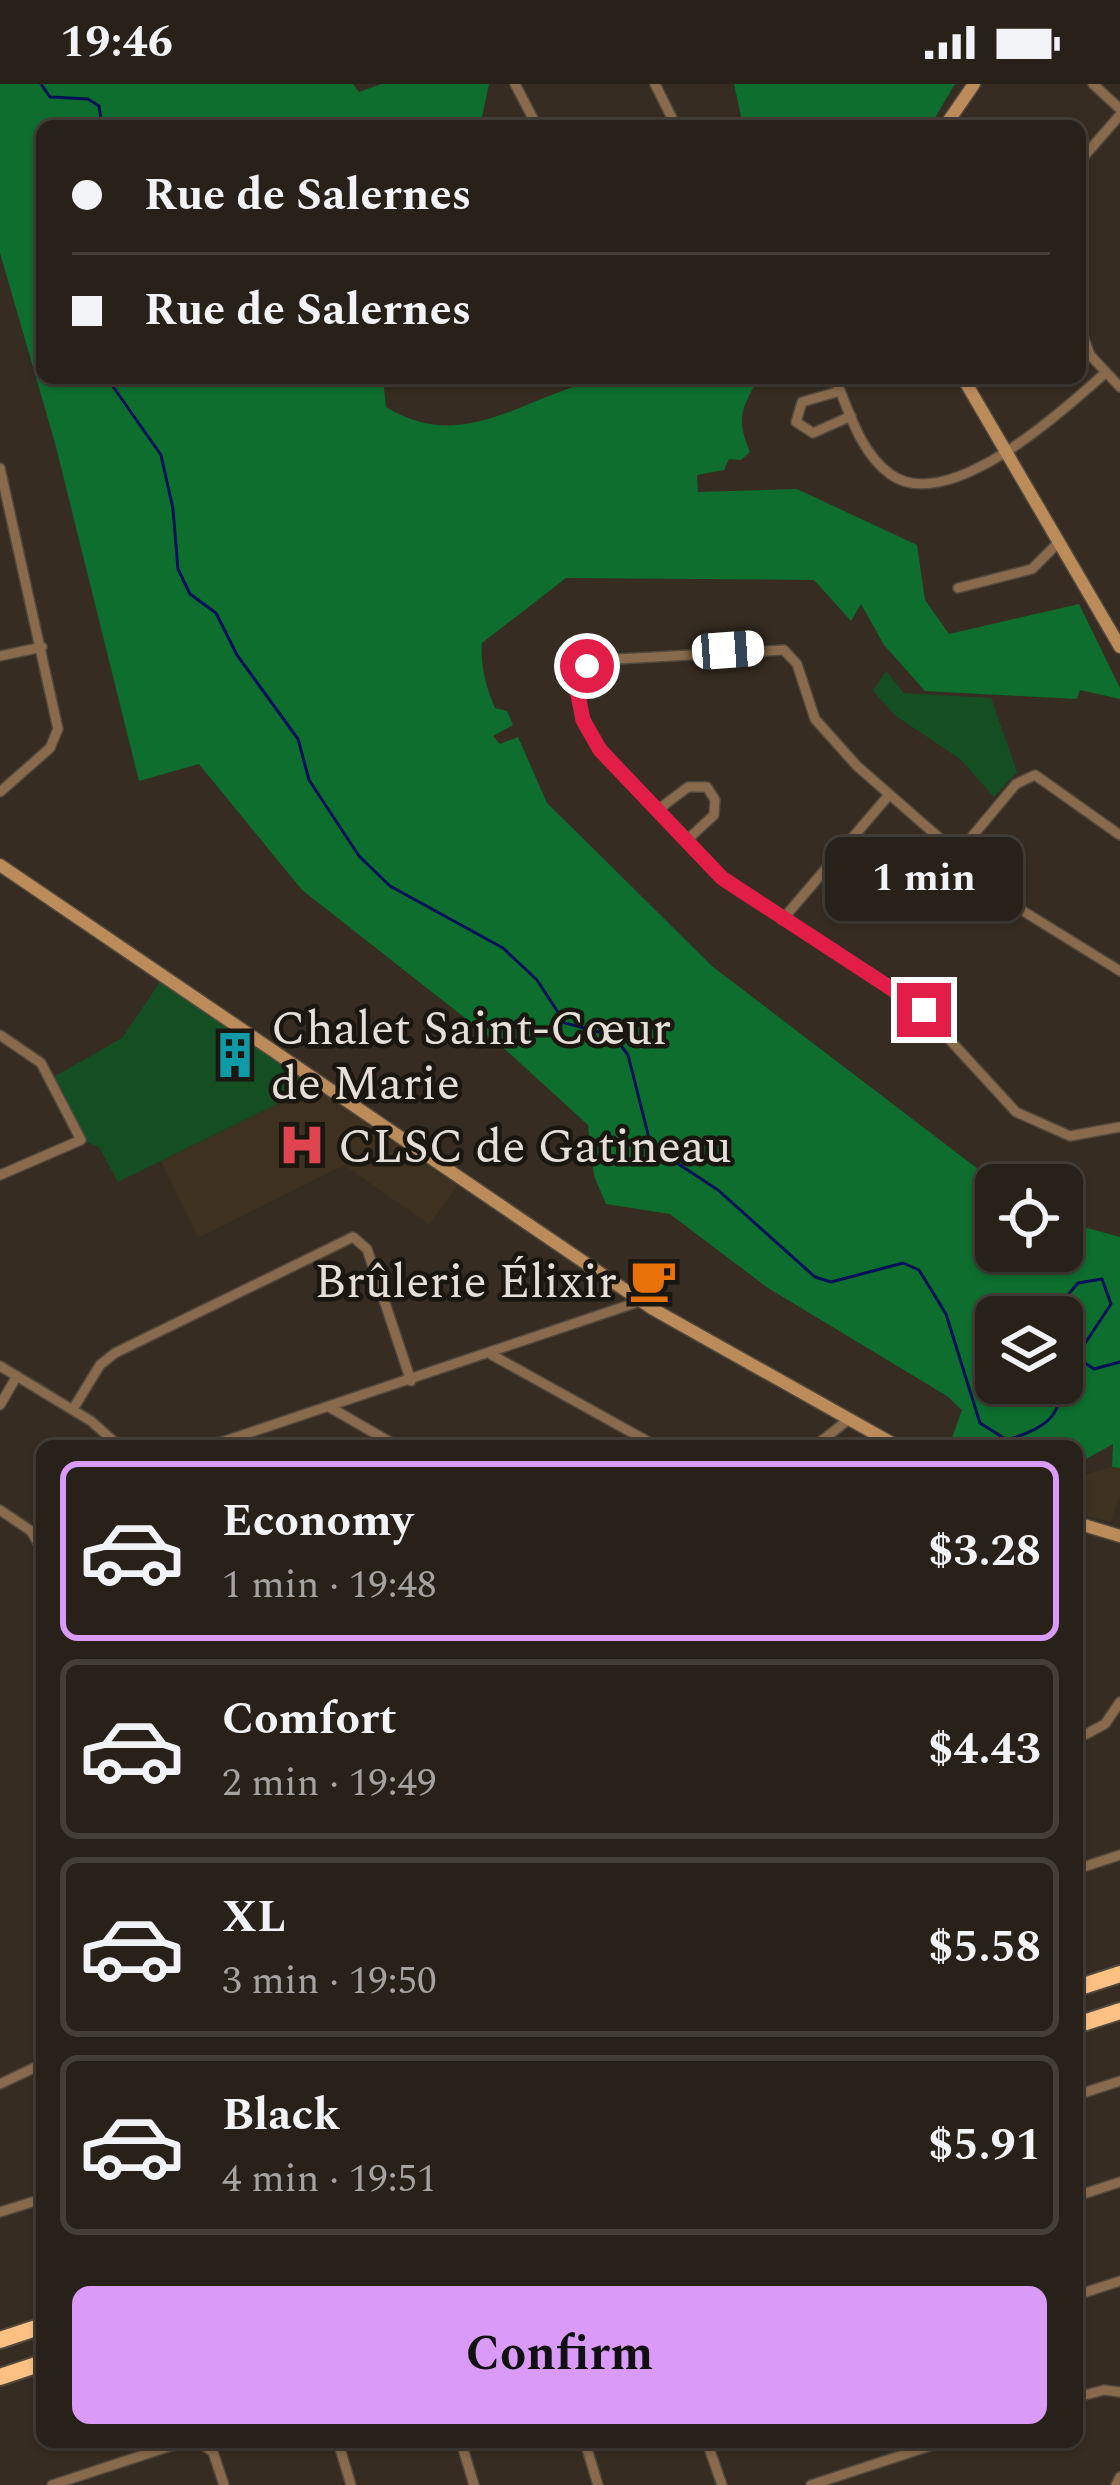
<!DOCTYPE html>
<meta charset="utf-8">
<style>
:root{--surface:#282119;--page:#302922;--text:#f1f3f6;--muted:#a5a3a2;--line:#443e38;--accent:#da9af7}
body{margin:0;font-family:Spectral,serif;background:var(--page);color:var(--text);height:100vh;display:flex;flex-direction:column;font-size:45px;white-space:nowrap}
*{box-sizing:border-box;margin:0}
p{font-size:39px;color:var(--muted)}
.icon{flex:none;width:66px;height:66px;fill:none;stroke:currentColor;stroke-width:2;stroke-linecap:round;stroke-linejoin:round}
.map{position:relative;flex:1;overflow:hidden}
.drawer{position:absolute;left:36px;top:1356px;width:1047px;height:1008px;display:flex;flex-direction:column;background:var(--surface);border-radius:18px;box-shadow:0 3px 9px #0004,0 0 0 3px var(--line)}
.drawer>*{flex:none}
.top-card{position:absolute;left:36px;top:36px;width:1050px;height:264px;border-radius:18px;box-shadow:0 3px 9px #0004,0 0 0 3px var(--line);display:grid;align-content:center;height:264px;padding:0 36px;background:var(--surface)}
.fabs{position:absolute;left:975px;top:1080px;display:grid;gap:24px}
.fabs a{display:grid;place-items:center;width:108px;height:108px;border-radius:18px;background:var(--surface);box-shadow:0 3px 9px #0004,0 0 0 3px var(--line);font-size:60px}
.end{position:absolute;width:54px;height:54px;margin:-27px;border:15px solid #e11d48;background:#fff;box-shadow:0 0 0 6px #fff}
.from{border-radius:50%}
.bubble{position:absolute;height:84px;border-radius:18px;background:var(--surface);box-shadow:0 3px 9px #0004,0 0 0 3px var(--line);font-size:39px;font-weight:700;line-height:84px;text-align:center}
.car{position:absolute;width:36px;height:72px;margin:-36px -18px;border-radius:15px;box-shadow:0 0 9px 3px #0007;background:linear-gradient(#fff 24%,#345 0 40%,#fff 0 76%,#345 0 86%,#fff 0)}
.top-card b{display:flex;align-items:center;gap:42px;height:114px;font-size:45px}
.top-card b+b{border-top:3px solid var(--line)}
.top-card i{width:30px;height:30px;background:var(--text)}
ul{padding:21px 0 0;list-style:none}
li{display:flex;align-items:center;gap:36px;height:180px;margin:0 24px 18px;padding:0 12px;border:6px solid var(--line);border-radius:18px}
li div{flex:1}
li b{display:block;font-size:45px}
li em{font-style:normal;font-weight:700}
li.on{border-color:var(--accent)}
li>.icon{width:108px;height:108px;stroke-width:1.5}
.primary-button{display:flex;gap:24px;margin-top:auto;padding:24px 36px}
.primary-button a{flex:1;height:138px;border-radius:18px;background:var(--accent);color:#111;font-size:48px;font-weight:700;line-height:138px;text-align:center}
.status{display:flex;justify-content:space-between;align-items:center;height:84px;padding:0 60px;background:var(--surface);direction:ltr}
.status svg{height:33px;fill:currentColor}
.map>svg:first-child{display:block}
.built{fill:#3e311f}
.green{fill:#134f23}
.forest{fill:#0d6e2e;fill-rule:evenodd}
.lines{fill:none;stroke-linecap:round;stroke-linejoin:round}
.stream{stroke:#001159;stroke-width:3}
.street-casing{stroke:#52493e;stroke-width:12}
.secondary-casing{stroke:#52493e;stroke-width:15}
.highway-casing{stroke:#52493e;stroke-width:20}
.street{stroke:#896a4c;stroke-width:9}
.secondary{stroke:#bc8b5a;stroke-width:12}
.highway{stroke:#fcc083;stroke-width:16}
.route{stroke:#e11d48;stroke-width:15}
.labels{text-anchor:middle;stroke-width:9;stroke-linejoin:round;paint-order:stroke}
.poi-label{font-size:48px;fill:#e5dfd8;stroke:#1a1610;text-anchor:start}
</style>
<div class="status"><b>19:46</b><svg viewBox="0 0 49 12"><path d="M0 12V9h3v3zM5 12V6h3v6zM10 12V3h3v9zM15 12V0h3v12zM26 1h20v11H26zM47 4h2v5h-2z"/></svg></div>
<div class="map">
<svg width="1120" height="2401" viewBox="0 0 1120 2401">
<rect width="100%" height="100%" fill="#362c21"/>
<!-- built -->
<g class="built">
<polygon points="320,999 390,1057 458,1102 429,1140 344,1081 198,1154 161,1077"/>
<polygon points="1112,1383 1120,1384 1120,1412 1110,1438 1077,1428 1077,1393"/>
</g>
<!-- green -->
<g class="green">
<polygon points="886,587 904,609 991,614 1017,688 994,713 960,675 896,632 873,607"/>
<polygon points="164,892 320,999 118,1098 99,1063 81,1056 50,995 122,954"/>
</g>
<!-- forest -->
<g class="forest">
<path d="M0,0H353L359,8L381,0H489L480,42H42V294H383L386,323C468,373 527,307 609,294C656,286 711,294 759,294C741,325 736,334 750,368L741,376L729,375L724,386L697,391L698,408L797,405L917,461L925,516L949,550L1079,520L1120,604V615L1080,606L1077,615L925,607L884,561L861,520L851,537L814,496L566,494L482,559C480,580 486,604 495,624L507,627L513,641L493,652L500,660L518,653L547,719L713,883L999,1101L996,1167H1062V1137L1120,1153V1384L1112,1383L1113,1360L1077,1380V1362H949L962,1326L947,1312L768,1204L670,1130L606,1120L594,1092L588,1041L507,967L302,806L199,680L139,697L55,359L0,169ZM996,1233H1062V1299H996Z"/>
<polygon points="734,0 955,0 930,42 743,42"/>
</g>
<g class="lines">
<!-- stream -->
<g class="stream">
<polyline points="41,0 50,13 88,15 99,22 102,42"/>
<path d="M107,294L161,371L173,425L178,485L190,510L216,529L237,571L298,655L309,696L359,772L390,802L503,864L537,896L565,939L614,952L628,971L651,1062L718,1106L815,1193L831,1198L903,1179L919,1186L946,1230L980,1339L1007,1356C1037,1347 1065,1335 1059,1299"/>
<polyline points="1049,1233 1078,1199 1102,1195 1111,1220 1076,1273 1094,1285 1120,1278"/>
</g>
<defs>
<g id="street">
<polyline points="515,0 537,42"/>
<polyline points="655,0 676,42"/>
<polyline points="1093,0 1120,25"/>
<polyline points="1080,77 1120,31"/>
<polyline points="1080,244 1090,271 1120,303"/>
<path d="M835,294C849,327 860,368 890,390C947,432 1062,328 1104,290"/>
<polyline points="840,307 802,318 796,338 813,349 851,332"/>
<polyline points="0,384 58,645 50,664 0,708"/>
<polyline points="958,504 1032,485 1059,458"/>
<polyline points="0,572 42,563"/>
<polyline points="659,725 688,703 707,703 715,716 714,731 687,756"/>
<polyline points="959,768 1016,700 1035,691 1120,751"/>
<polyline points="782,836 889,711"/>
<polyline points="1120,887 1023,827 857,682 815,635 797,580 784,566 599,576 579,591 580,624 593,656 722,794 915,918 1016,1028 1070,1052 1120,1043"/>
<polyline points="0,951 41,979 81,1056 0,1091"/>
<polyline points="492,1271 656,1362"/>
<polyline points="0,1282 91,1337 119,1362"/>
<polyline points="0,1321 17,1292"/>
<polyline points="331,1324 397,1362"/>
<polyline points="73,1325 100,1281 115,1269 353,1153 367,1165 411,1297"/>
<polyline points="210,1362 641,1217"/>
<polyline points="815,1362 848,1336"/>
<polyline points="0,1426 31,1447 42,1466"/>
<polyline points="1077,1655 1105,1640 1120,1618"/>
<polyline points="1077,1785 1120,1771"/>
<polyline points="0,2000 42,1980"/>
<polyline points="1077,2011 1120,1997"/>
<polyline points="1077,2112 1120,2098"/>
<polyline points="0,2128 42,2115"/>
<polyline points="1077,2211 1120,2197"/>
<polyline points="1077,2313 1104,2306 1120,2308"/>
<polyline points="199,2358 213,2368 224,2401"/>
<polyline points="338,2358 351,2401"/>
<polyline points="461,2358 474,2401"/>
<polyline points="585,2358 598,2401"/>
<polyline points="707,2358 722,2401"/>
<polyline points="52,2401 183,2358"/>
<polyline points="811,2401 942,2358"/>
<polyline points="1116,2401 1120,2393"/>
</g>
<g id="secondary">
<polyline points="945,42 974,0"/>
<polyline points="963,294 1120,563"/>
<polyline points="0,781 653,1225 897,1362"/>
<polyline points="1077,1439 1120,1452"/>
</g>
<g id="highway">
<polyline points="1077,1904 1120,1890"/>
<polyline points="1077,1941 1120,1927"/>
<polyline points="0,2256 42,2242"/>
<polyline points="0,2293 42,2279"/>
</g>
</defs>
<!-- street casing -->
<use href="#street" class="street-casing"/>
<!-- secondary casing -->
<use href="#secondary" class="secondary-casing"/>
<!-- highway casing -->
<use href="#highway" class="highway-casing"/>
<!-- street -->
<use href="#street" class="street"/>
<!-- secondary -->
<use href="#secondary" class="secondary"/>
<!-- highway -->
<use href="#highway" class="highway"/>
</g>
<g class="lines">
<!-- route -->
<polyline class="route" points="587,582 577,606 583,636 600,666 722,794 924,926"/>
</g>
<!-- icons -->
<defs>
<symbol id="building-bare" viewBox="-9 -9 18 18"><path d="M-4-6H4V6H1V3H-1V6H-4ZM-2.5-4.3h1.7v1.8h-1.7ZM.8-4.3h1.7v1.8H.8ZM-2.5-1h1.7V.8h-1.7ZM.8-1h1.7V.8H.8Z" fill="#0f9aa8" stroke="#1a1610" stroke-width="2.5" paint-order="stroke"/></symbol>
<symbol id="hospital-bare" viewBox="-9 -9 18 18"><path d="M-5-5h3v3.5h4V-5h3V5h-3V1.5h-4V5h-3Z" fill="#e0444e" stroke="#1a1610" stroke-width="2.5" paint-order="stroke"/></symbol>
<symbol id="cafe-bare" viewBox="-9 -9 18 18"><path d="M-5.5-4.5H6V0H3Q3 3.5 0 3.5H-2.5Q-5.5 3.5-5.5 0ZM3-3.2v2h1.7v-2ZM-6 4.5H4V6H-6Z" fill="#e8710a" stroke="#1a1610" stroke-width="2.5" paint-order="stroke"/></symbol>
</defs>
<g fill-rule="evenodd">
<use href="#building-bare" x="202" y="938" width="66" height="66"/>
<use href="#hospital-bare" x="269" y="1028" width="66" height="66"/>
<use href="#cafe-bare" x="620" y="1163" width="66" height="66"/>
</g>
<g class="labels">
<!-- poi labels -->
<g class="poi-label">
<text x="271" y="960">Chalet Saint-Cœur<tspan x="271" dy="55">de Marie</tspan></text>
<text x="338" y="1078">CLSC de Gatineau</text>
<text x="617" y="1213" text-anchor="end">Brûlerie Élixir</text>
</g>
</g>
</svg>
<div class="fabs">
<a><svg class="icon" aria-label="locate" viewBox="0 0 24 24"><circle cx="12" cy="12" r="6"/><path d="M12 2v4M12 18v4M2 12h4M18 12h4"/></svg></a>
<a><svg class="icon" aria-label="layers" viewBox="0 0 24 24"><path d="M12 4l9 5-9 5-9-5zM3 14l9 5 9-5"/></svg></a>
</div>
<i class="end from" style="left:587px;top:582px"></i>
<i class="end" style="left:924px;top:926px"></i>
<div class="bubble" style="left:825px;top:753px;width:198px">1 min</div>
<i class="car" style="left:728px;top:566px;rotate:86deg"></i>
<div class="top-card">
<b><i class="from"></i>Rue de Salernes</b>
<b><i></i>Rue de Salernes</b>
</div>
<section class="drawer">
<ul>
<li class="on"><svg class="icon" aria-label="car" viewBox="0 0 24 24"><path d="M5 17H2v-5l4-1 3-4h7l3 4 3 1v5h-3M9 17h6M6 11h13"/><circle cx="7" cy="17" r="2"/><circle cx="17" cy="17" r="2"/></svg><div><b>Economy</b><p>1 min · 19:48</p></div><em>$3.28</em></li>
<li><svg class="icon" aria-label="car" viewBox="0 0 24 24"><path d="M5 17H2v-5l4-1 3-4h7l3 4 3 1v5h-3M9 17h6M6 11h13"/><circle cx="7" cy="17" r="2"/><circle cx="17" cy="17" r="2"/></svg><div><b>Comfort</b><p>2 min · 19:49</p></div><em>$4.43</em></li>
<li><svg class="icon" aria-label="car" viewBox="0 0 24 24"><path d="M5 17H2v-5l4-1 3-4h7l3 4 3 1v5h-3M9 17h6M6 11h13"/><circle cx="7" cy="17" r="2"/><circle cx="17" cy="17" r="2"/></svg><div><b>XL</b><p>3 min · 19:50</p></div><em>$5.58</em></li>
<li><svg class="icon" aria-label="car" viewBox="0 0 24 24"><path d="M5 17H2v-5l4-1 3-4h7l3 4 3 1v5h-3M9 17h6M6 11h13"/><circle cx="7" cy="17" r="2"/><circle cx="17" cy="17" r="2"/></svg><div><b>Black</b><p>4 min · 19:51</p></div><em>$5.91</em></li>
</ul>
<div class="primary-button"><a>Confirm</a></div>
</section>
</div>
